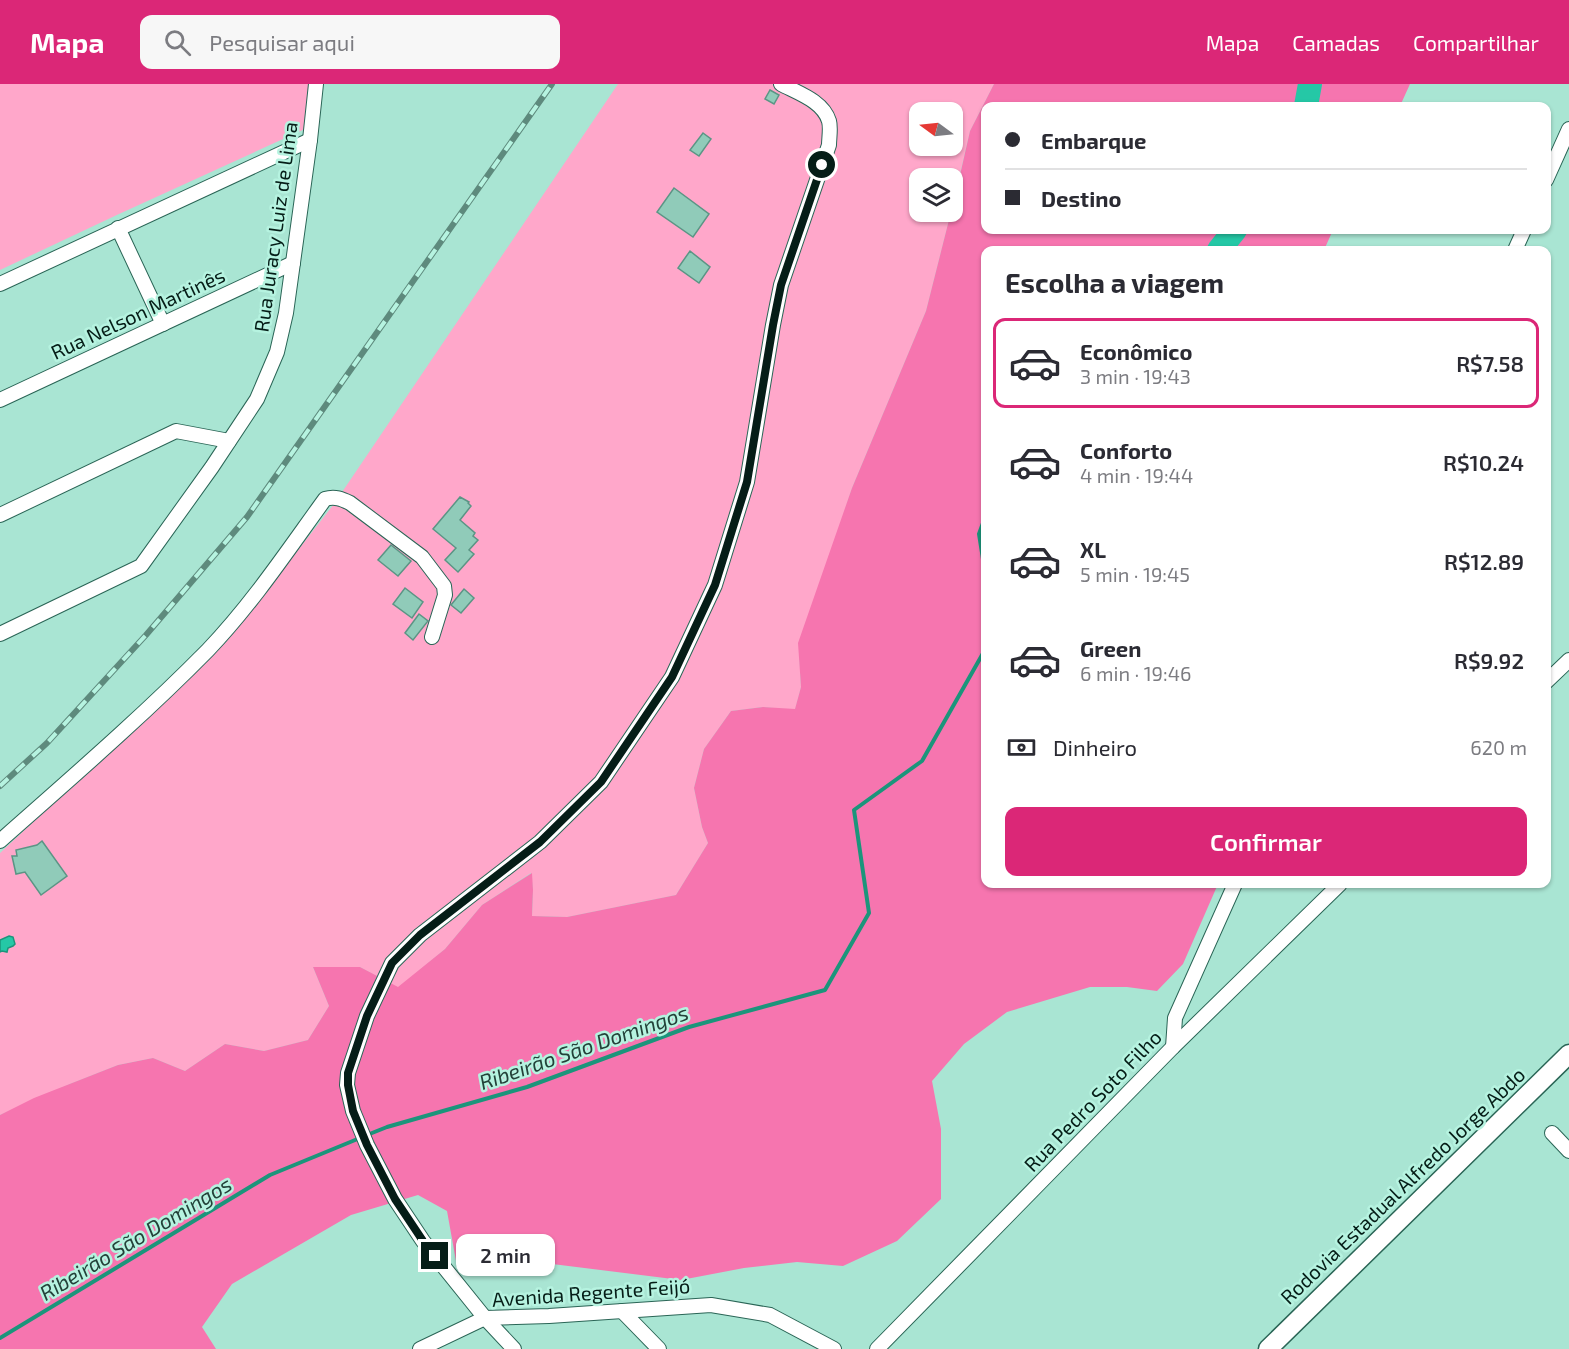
<!DOCTYPE html>
<html lang="pt">
<meta charset="utf-8">
<style>
:root{--surface:#fff;--page:#f7f7f7;--text:#2b2b33;--muted:#7c7c81;--line:#e1e1e2;--accent:#db2777}
body{margin:0;font-family:"Exo 2",sans-serif;background:var(--page);color:var(--text);height:100vh;display:flex;flex-direction:column;font-size:22px;white-space:nowrap}
*{box-sizing:border-box;margin:0}
p{font-size:20px;color:var(--muted)}
.icon{flex:none;width:33px;height:33px;fill:none;stroke:currentColor;stroke-width:2;stroke-linecap:round;stroke-linejoin:round}
.map{position:relative;flex:1;overflow:hidden}
.details{position:absolute;left:981px;top:162px;width:570px;height:642px;display:flex;flex-direction:column;background:var(--surface);border-radius:12px;box-shadow:0 2px 4px #0004}
.details>*{flex:none}
.guide{position:absolute;left:981px;top:18px;width:570px;height:132px;border-radius:12px;box-shadow:0 2px 4px #0004;display:grid;align-content:center;height:132px;padding:0 24px;background:var(--surface)}
.needle{width:39px;rotate:285deg}
.fabs{position:absolute;left:909px;top:18px;display:grid;gap:12px}
.fabs a{display:grid;place-items:center;width:54px;height:54px;border-radius:12px;background:var(--surface);box-shadow:0 2px 4px #0004;font-size:30px}
.end{position:absolute;width:27px;height:27px;margin:-14px;border:8px solid #051d17;background:#fff;box-shadow:0 0 0 3px #fff}
.from{border-radius:50%}
.bubble{position:absolute;height:42px;border-radius:12px;background:var(--surface);box-shadow:0 2px 4px #0004;font-size:20px;font-weight:600;line-height:42px;text-align:center}
.guide b{display:flex;align-items:center;gap:21px;height:57px;font-size:22px}
.guide b+b{border-top:2px solid var(--line)}
.guide i{width:15px;height:15px;background:var(--text)}
ul{padding:0;list-style:none}
li{display:flex;align-items:center;gap:18px;height:90px;margin:0 12px 9px;padding:0 12px;border:3px solid transparent;border-radius:12px}
li div{flex:1}
li b{display:block;font-size:22px}
li em{font-style:normal;font-weight:600}
li.current{border-color:var(--accent)}
li>.icon{width:54px;height:54px;stroke-width:1.5}
h2{padding:0 24px;font-size:27px;line-height:72px}
.pay{display:flex;align-items:center;gap:15px;height:66px;padding:0 24px;font-size:22px}
.pay p{margin-inline-start:auto}
.cta{display:flex;gap:12px;margin-top:auto;padding:12px 24px}
.cta a{flex:1;height:69px;border-radius:12px;background:var(--accent);color:#fff;font-size:24px;font-weight:600;line-height:69px;text-align:center}
header{display:flex;align-items:center;gap:36px;box-sizing:border-box;height:84px;padding:0 30px;background:var(--accent);color:#fff}
header strong{font-size:28px}
nav{display:flex;gap:33px;margin-inline-start:auto;font-size:21px}
.search{width:420px;height:54px;background:var(--page);display:flex;align-items:center;gap:15px;box-sizing:border-box;padding:0 21px;border-radius:12px;color:var(--muted);font-size:22px}
.map>svg:first-child{display:block}
.green{fill:#ffa7ca;fill-rule:evenodd}
.forest{fill:#f675af}
.water{fill:#25c8a6;stroke:#1b957b;stroke-width:1.5}
.lines{fill:none;stroke-linecap:round;stroke-linejoin:round}
.stream{stroke:#1b957b;stroke-width:4}
.river{stroke:#25c8a6;stroke-width:24}
.building{fill:#90cbb9;stroke:#5b9585;stroke-width:1.5}
.minor-casing{stroke:#2a6556;stroke-width:16}
.secondary-casing{stroke:#2a6556;stroke-width:21}
.minor{stroke:#fff;stroke-width:14}
.secondary{stroke:#fff;stroke-width:18}
.rail-casing{stroke:#5e8a7d;stroke-width:6}
.rail{stroke:#b6f3e0;stroke-width:4;stroke-dasharray:11;stroke-linecap:butt}
.route{stroke:#051d17;stroke-width:8}
.labels{text-anchor:middle;stroke-width:5;stroke-linejoin:round;paint-order:stroke}
.street-label{font-size:20px;fill:#051d17;stroke:#b6f3e0}
.water-label{font-size:21px;font-style:italic;fill:#234239;stroke:#b6f3e0}
</style>
<header>
<strong>Mapa</strong>
<div class="search"><svg class="icon" aria-label="search" viewBox="0 0 24 24"><circle cx="10" cy="10" r="6"/><path d="M15 15l6 6"/></svg>Pesquisar aqui</div>
<nav><a>Mapa</a><a>Camadas</a><a>Compartilhar</a></nav>
</header>
<div class="map">
<svg width="1569" height="1265" viewBox="0 0 1569 1265">
<rect width="100%" height="100%" fill="#a9e5d3"/>
<!-- green -->
<g class="green">
<polygon points="0,0 309,0 305,45 119,130 0,186"/>
<path d="M618,0H994L970,47L953,120L952,94H920V128H951L926,227L852,404L799,566L801,603L795,626L763,623L731,627L704,665L694,704L702,743L708,759L676,811L567,833L532,832L533,806L531,789L482,821L445,865L398,904L360,883H313L329,922L308,956L264,967L225,960L185,987L153,974L118,981L70,1000L0,1031V769L226,558L334,420ZM920,28H952V62H920Z"/>
</g>
<!-- forest -->
<polygon class="forest" points="994,0 1410,0 1400,22 986,22 986,146 1333,146 1324,166 986,166 986,800 1218,800 1183,880 1157,907 1127,903 1090,903 1007,928 964,960 932,997 941,1045 941,1115 897,1157 843,1182 797,1178 744,1184 681,1196 504,1174 456,1177 447,1127 418,1111 351,1131 232,1200 202,1243 216,1265 0,1265 0,1031 34,1014 118,981 153,974 185,987 225,960 264,967 308,956 329,922 313,883 360,883 398,903 445,865 482,821 532,789 533,806 532,832 567,833 676,811 708,759 702,743 694,704 704,665 731,627 763,623 795,625 801,603 798,559 852,404 926,227 951,128 952,128 953,122 970,47"/>
<!-- water -->
<polygon class="water" points="9,852 13,853 15,860 13,862 8,864 7,868 2,867 0,868 0,856"/>
<g class="lines">
<!-- stream -->
<g class="stream">
<polyline points="986,431 979,450 986,494"/>
<polyline points="367,1051 387,1043 527,1003 689,943 825,906 869,829 854,726 922,677 986,564"/>
<polyline points="0,1254 270,1091 360,1054"/>
</g>
<!-- river -->
<g class="river">
<polyline points="1306,22 1310,0"/>
<polyline points="1219,166 1235,146"/>
</g>
</g>
<!-- building -->
<g class="building">
<polygon points="770,6 779,11 774,20 765,15"/>
<polygon points="703,49 711,55 699,72 690,66"/>
<polygon points="674,104 709,130 693,153 657,128"/>
<polygon points="690,167 710,183 699,199 678,184"/>
<polygon points="460,413 469,418 468,419 471,422 460,436 475,449 473,452 478,456 469,466 474,470 458,488 445,476 456,464 433,445"/>
<polygon points="391,461 411,477 398,492 378,476"/>
<polygon points="405,504 423,518 412,534 393,520"/>
<polygon points="464,505 474,514 461,529 451,521"/>
<polygon points="419,530 428,537 413,556 405,549"/>
<polygon points="42,757 67,792 41,811 25,788 16,790 12,772 17,772 16,766 37,761"/>
</g>
<g class="lines">
<defs>
<g id="minor">
<polyline points="1546,96 1569,45"/>
<polyline points="118,144 163,240"/>
<polyline points="1515,166 1524,146"/>
<polyline points="0,200 310,56"/>
<polyline points="0,316 293,179"/>
<polyline points="0,431 176,347 229,357"/>
<polyline points="0,550 141,482 212,383 257,315 277,268 286,229 310,56 316,0"/>
<polyline points="1546,598 1569,576"/>
<path d="M0,757C70,695 142,633 208,566C252,520 288,466 325,415C335,412 342,415 350,419L422,473L444,502L445,511L432,553"/>
<polyline points="1173,963 1175,934 1235,800"/>
<polyline points="1552,1049 1569,1067"/>
<polyline points="622,1227 659,1265"/>
<polyline points="420,1265 485,1234 549,1232 711,1221 770,1231 834,1265"/>
<path d="M514,1265L485,1234L423,1157L395,1115L367,1061L353,1027L347,1001L348,989L367,932L392,879L420,851L540,758L601,698L672,593L715,501L747,398L773,241L781,201L829,61C829,54 831,44 829,37C823,17 798,9 781,0"/>
<polyline points="877,1265 1173,963 1340,800"/>
</g>
<polyline id="secondary" points="1268,1265 1569,970"/>
</defs>
<!-- minor casing -->
<use href="#minor" class="minor-casing"/>
<!-- secondary casing -->
<use href="#secondary" class="secondary-casing"/>
<!-- minor -->
<use href="#minor" class="minor"/>
<!-- secondary -->
<use href="#secondary" class="secondary"/>
<defs>
<polyline id="rail" points="0,702 47,659 146,551 247,433 552,0"/>
</defs>
<!-- rail casing -->
<use href="#rail" class="rail-casing"/>
<!-- rail -->
<use href="#rail" class="rail"/>
</g>
<g class="lines">
<!-- route -->
<polyline class="route" points="435,1172 423,1157 395,1115 367,1061 353,1027 348,1001 348,989 367,932 392,879 420,851 540,758 601,698 672,593 715,501 747,398 773,241 781,201 822,81"/>
</g>
<g class="labels">
<!-- street labels -->
<g class="street-label">
<text transform="translate(276 143) rotate(-82)" y="7">Rua Juracy Luiz de Lima</text>
<text transform="translate(138 230) rotate(-25)" y="7">Rua Nelson Martinês</text>
<text transform="translate(1093 1017) rotate(-46)" y="7">Rua Pedro Soto Filho</text>
<text transform="translate(1403 1102) rotate(-44)" y="7">Rodovia Estadual Alfredo Jorge Abdo</text>
<text transform="translate(591 1209) rotate(-4)" y="7">Avenida Regente Feijó</text>
</g>
<!-- water labels -->
<g class="water-label">
<text transform="translate(584 964) rotate(-19)" y="7">Ribeirão São Domingos</text>
<text transform="translate(136 1155) rotate(-31)" y="7">Ribeirão São Domingos</text>
</g>
</g>
</svg>
<div class="fabs">
<a><svg class="needle" viewBox="-14 -14 28 28"><path d="M0-13l5 13h-10z" fill="#e53935"/><path d="M0 13l5-13h-10z" fill="#7c7c81"/></svg></a>
<a><svg class="icon" aria-label="layers" viewBox="0 0 24 24"><path d="M12 4l9 5-9 5-9-5zM3 14l9 5 9-5"/></svg></a>
</div>
<i class="end from" style="left:822px;top:81px"></i>
<i class="end" style="left:435px;top:1172px"></i>
<div class="bubble" style="left:456px;top:1150px;width:99px">2 min</div>
<div class="guide">
<b><i class="from"></i>Embarque</b>
<b><i></i>Destino</b>
</div>
<section class="details">
<h2>Escolha a viagem</h2>
<ul>
<li class="current"><svg class="icon" aria-label="car" viewBox="0 0 24 24"><path d="M5 17H2v-5l4-1 3-4h7l3 4 3 1v5h-3M9 17h6M6 11h13"/><circle cx="7" cy="17" r="2"/><circle cx="17" cy="17" r="2"/></svg><div><b>Econômico</b><p>3 min · 19:43</p></div><em>R$7.58</em></li>
<li><svg class="icon" aria-label="car" viewBox="0 0 24 24"><path d="M5 17H2v-5l4-1 3-4h7l3 4 3 1v5h-3M9 17h6M6 11h13"/><circle cx="7" cy="17" r="2"/><circle cx="17" cy="17" r="2"/></svg><div><b>Conforto</b><p>4 min · 19:44</p></div><em>R$10.24</em></li>
<li><svg class="icon" aria-label="car" viewBox="0 0 24 24"><path d="M5 17H2v-5l4-1 3-4h7l3 4 3 1v5h-3M9 17h6M6 11h13"/><circle cx="7" cy="17" r="2"/><circle cx="17" cy="17" r="2"/></svg><div><b>XL</b><p>5 min · 19:45</p></div><em>R$12.89</em></li>
<li><svg class="icon" aria-label="car" viewBox="0 0 24 24"><path d="M5 17H2v-5l4-1 3-4h7l3 4 3 1v5h-3M9 17h6M6 11h13"/><circle cx="7" cy="17" r="2"/><circle cx="17" cy="17" r="2"/></svg><div><b>Green</b><p>6 min · 19:46</p></div><em>R$9.92</em></li>
</ul>
<div class="pay"><svg class="icon" aria-label="cash" viewBox="0 0 24 24"><path d="M3 7h18v10H3z"/><circle cx="12" cy="12" r="2"/></svg>Dinheiro<p>620 m</p></div>
<div class="cta"><a>Confirmar</a></div>
</section>
</div>
